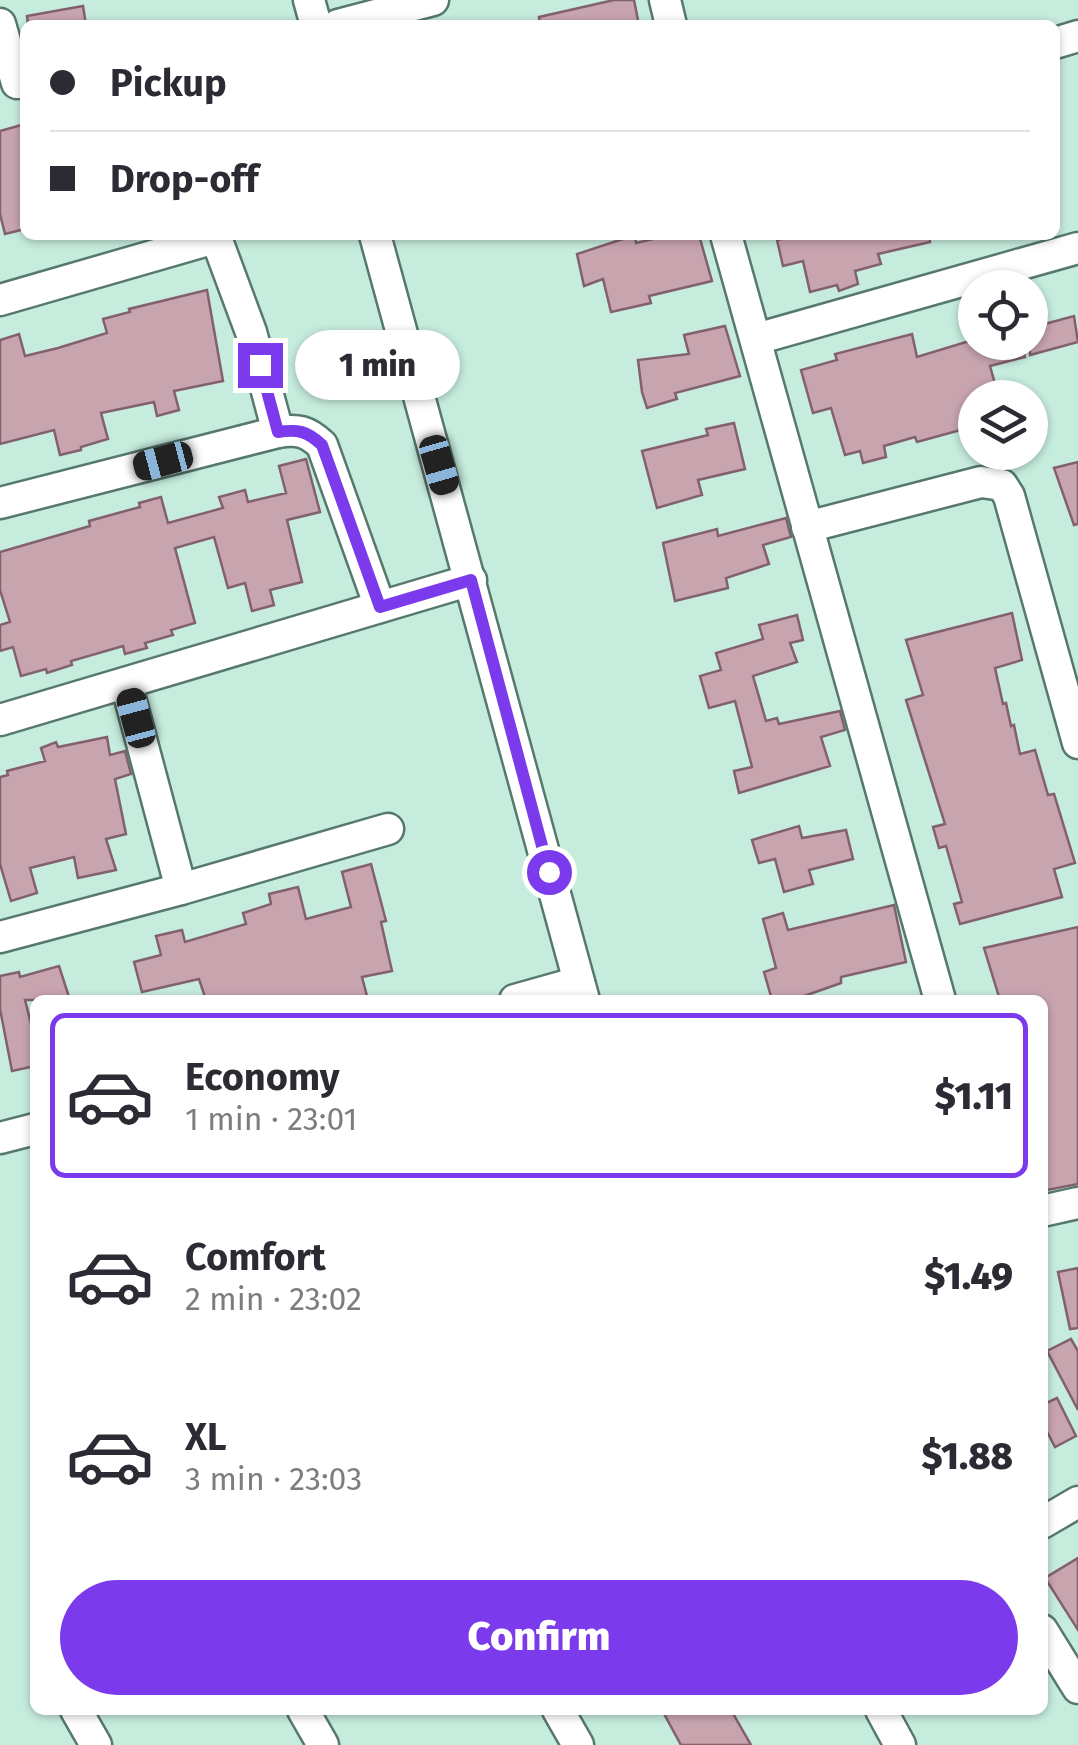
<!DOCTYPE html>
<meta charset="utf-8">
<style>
:root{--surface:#fff;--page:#f2f2f3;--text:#2b2b33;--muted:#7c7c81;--line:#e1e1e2;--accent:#7c3aed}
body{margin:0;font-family:"Fira Sans",sans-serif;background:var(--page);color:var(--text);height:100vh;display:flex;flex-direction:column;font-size:38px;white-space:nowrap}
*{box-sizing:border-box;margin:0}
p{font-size:32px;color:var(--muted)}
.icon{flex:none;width:55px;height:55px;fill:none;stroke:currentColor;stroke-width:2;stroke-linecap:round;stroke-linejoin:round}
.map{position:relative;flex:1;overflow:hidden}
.panel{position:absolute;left:30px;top:995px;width:1018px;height:720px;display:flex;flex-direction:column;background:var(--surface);border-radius:15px;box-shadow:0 2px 8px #0004}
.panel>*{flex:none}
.top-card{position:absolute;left:20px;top:20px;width:1040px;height:220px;border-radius:15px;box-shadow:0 2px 8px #0004;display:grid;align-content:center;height:220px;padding:0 30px;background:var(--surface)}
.buttons{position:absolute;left:958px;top:270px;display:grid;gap:20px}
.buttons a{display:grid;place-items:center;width:90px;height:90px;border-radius:50%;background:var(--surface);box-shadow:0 2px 8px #0004;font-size:50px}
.end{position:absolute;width:45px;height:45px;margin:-22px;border:12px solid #7c3aed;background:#fff;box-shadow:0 0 0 5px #fff}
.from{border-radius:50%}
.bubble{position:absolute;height:70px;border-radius:35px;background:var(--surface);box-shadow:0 2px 8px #0004;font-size:32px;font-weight:800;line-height:70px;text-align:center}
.car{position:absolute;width:30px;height:60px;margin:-30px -15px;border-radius:12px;box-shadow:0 0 8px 2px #0007;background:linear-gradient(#222 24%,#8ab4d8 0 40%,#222 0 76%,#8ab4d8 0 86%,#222 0)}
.top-card b{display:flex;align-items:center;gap:35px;height:95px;font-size:38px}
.top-card b+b{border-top:2px solid var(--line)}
.top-card i{width:25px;height:25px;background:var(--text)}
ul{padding:18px 0 0;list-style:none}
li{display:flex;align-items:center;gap:30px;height:165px;margin:0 20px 15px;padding:0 10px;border:5px solid transparent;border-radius:15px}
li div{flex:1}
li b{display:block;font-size:38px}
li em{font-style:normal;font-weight:800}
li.active{border-color:var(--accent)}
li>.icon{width:90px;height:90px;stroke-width:1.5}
.button{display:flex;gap:20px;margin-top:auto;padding:20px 30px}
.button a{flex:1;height:115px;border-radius:60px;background:var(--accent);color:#fff;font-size:40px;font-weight:800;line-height:115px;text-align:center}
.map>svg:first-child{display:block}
.building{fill:#c8a4af;stroke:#82616c;stroke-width:2.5}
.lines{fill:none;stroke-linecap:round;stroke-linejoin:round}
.minor-casing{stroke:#56796c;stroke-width:35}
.minor{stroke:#fff;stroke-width:30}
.route{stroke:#7c3aed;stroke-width:12}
</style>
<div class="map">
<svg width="1078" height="1745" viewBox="0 0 1078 1745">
<rect width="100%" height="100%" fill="#c6ecdd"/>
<!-- building -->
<g class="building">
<polygon points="614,0 634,0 639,25 540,25 539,17"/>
<polygon points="83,6 86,25 28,25 27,16"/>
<polygon points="25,124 25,229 5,234 0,214 0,131"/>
<polygon points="635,235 636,243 670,235 699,235 712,281 649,296 651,303 611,312 603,279 584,286 577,254"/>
<polygon points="799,235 929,235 930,242 878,254 881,264 855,271 858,284 839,291 837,285 810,292 803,261 783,266 777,240"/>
<polygon points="207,290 223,381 174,391 179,410 157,416 154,402 101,413 108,439 81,447 81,450 60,455 54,430 0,444 0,340 19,334 25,356 58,348 107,333 103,319 130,312 129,309"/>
<polygon points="1074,316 1078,342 1030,355 1030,328"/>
<polygon points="725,326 740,376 675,393 677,399 647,408 642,392 638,360 689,354 684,335"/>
<polygon points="912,334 917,357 966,342 1021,342 1025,357 990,366 999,398 975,398 975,426 917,442 915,437 884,446 886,457 863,463 860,451 845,455 831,408 813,413 801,370 837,360 835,354"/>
<polygon points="734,423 745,469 698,480 702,495 657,508 642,451 708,435 706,429"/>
<polygon points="306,459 320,512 287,520 302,582 270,590 274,605 252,611 245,583 228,588 214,537 175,548 195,623 171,630 173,635 145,643 147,648 125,654 123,646 71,661 72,665 47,673 46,669 21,676 13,647 0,651 0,625 10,622 0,590 0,552 90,526 89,521 140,507 139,503 161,497 168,523 223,508 219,497 245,490 248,502 286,493 279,466"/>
<polygon points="1078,462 1078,524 1074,525 1054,468"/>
<polygon points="786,518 791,537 763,545 769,564 726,578 728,588 675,601 663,543 717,529 718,536"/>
<polygon points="1012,613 1022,660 995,668 1003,704 1006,703 1011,726 1014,725 1020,754 1035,750 1048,795 1054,794 1075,863 1054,869 1062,897 960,924 954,904 962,902 946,846 939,848 933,827 945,824 906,700 923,695 906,640"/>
<polygon points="797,615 803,640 790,643 797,662 753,676 766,721 777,718 779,724 840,711 845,730 821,737 830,766 739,793 734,771 752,767 735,701 709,708 700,676 721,670 716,653 763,639 759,625"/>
<polygon points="107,737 110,755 125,751 131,774 115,779 126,834 106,839 116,870 78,878 74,857 30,868 37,893 11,901 0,864 0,777 8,775 7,771 45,761 41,748 56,742 58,747"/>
<polygon points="799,826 802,838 846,830 853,859 809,870 813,884 784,892 775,859 759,863 752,840"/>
<polygon points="371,864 386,921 381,922 392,971 362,977 368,1000 206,1000 199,979 142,992 134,962 161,955 156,936 182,930 185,942 246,924 243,913 271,904 269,894 298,887 306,919 351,907 342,872"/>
<polygon points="894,905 906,962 841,977 841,983 793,1000 772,1000 764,972 776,968 763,919 783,913 788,930"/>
<polygon points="1078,927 1078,1184 1042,1191 1042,1000 1000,1000 984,948"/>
<polygon points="59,966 70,1000 25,1000 35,1039 35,1066 12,1071 0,1009 0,976 19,972 20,977"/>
<polygon points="1078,1268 1078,1328 1070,1329 1058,1272"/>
<polygon points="1071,1339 1078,1351 1078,1410 1047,1351"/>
<polygon points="1057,1398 1076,1436 1055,1447 1042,1422 1042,1405"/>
<polygon points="1078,1558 1078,1630 1045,1578"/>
<polygon points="662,1710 731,1710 751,1745 681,1745"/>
</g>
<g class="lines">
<defs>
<g id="minor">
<polyline points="309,0 316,25"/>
<polyline points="665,0 671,25"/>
<polyline points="0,24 17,83"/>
<polyline points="338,25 433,0"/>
<polyline points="1055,43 1078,36"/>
<polyline points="215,235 251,332 278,432"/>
<polyline points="375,235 584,1000"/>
<polyline points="726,235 940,1000"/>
<polyline points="0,300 215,238"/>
<polyline points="756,339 1078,248"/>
<path d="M0,503L278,432C298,429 307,431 322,445L380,607"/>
<polyline points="807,527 981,482 1002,485 1009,496 1078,743"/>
<polyline points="126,683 181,889"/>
<polyline points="0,720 471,580"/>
<polyline points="0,937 181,889 388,829"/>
<polyline points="515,1000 579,982"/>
<polyline points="0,1138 35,1129"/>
<polyline points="1042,1211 1078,1203"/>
<polyline points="1042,1523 1078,1502"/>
<polyline points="1042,1630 1078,1688"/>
<polyline points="76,1710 96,1745"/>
<polyline points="303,1710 323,1745"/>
<polyline points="558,1710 578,1745"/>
<polyline points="881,1710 900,1745"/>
</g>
</defs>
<!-- minor casing -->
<use href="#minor" class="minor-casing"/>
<!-- minor -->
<use href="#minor" class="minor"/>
</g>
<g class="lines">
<!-- route -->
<path class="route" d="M260,365L278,432C298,429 307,431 322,445L380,607L471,580L549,872"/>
</g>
</svg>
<div class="buttons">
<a><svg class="icon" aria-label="locate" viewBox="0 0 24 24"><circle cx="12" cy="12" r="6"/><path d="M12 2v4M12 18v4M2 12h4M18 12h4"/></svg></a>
<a><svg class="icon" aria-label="layers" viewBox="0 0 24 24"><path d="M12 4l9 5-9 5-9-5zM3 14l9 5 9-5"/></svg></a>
</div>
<i class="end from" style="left:549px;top:872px"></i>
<i class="end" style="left:260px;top:365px"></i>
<div class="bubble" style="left:295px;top:330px;width:165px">1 min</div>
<i class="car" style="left:163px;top:461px;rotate:255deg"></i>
<i class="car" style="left:439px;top:465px;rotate:164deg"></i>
<i class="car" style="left:136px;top:718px;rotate:345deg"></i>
<div class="top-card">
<b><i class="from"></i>Pickup</b>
<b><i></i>Drop-off</b>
</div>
<section class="panel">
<ul>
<li class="active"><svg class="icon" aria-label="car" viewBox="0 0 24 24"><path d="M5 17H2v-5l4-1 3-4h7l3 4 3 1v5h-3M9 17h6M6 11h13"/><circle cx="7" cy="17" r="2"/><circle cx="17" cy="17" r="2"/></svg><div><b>Economy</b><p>1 min · 23:01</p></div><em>$1.11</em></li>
<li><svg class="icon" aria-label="car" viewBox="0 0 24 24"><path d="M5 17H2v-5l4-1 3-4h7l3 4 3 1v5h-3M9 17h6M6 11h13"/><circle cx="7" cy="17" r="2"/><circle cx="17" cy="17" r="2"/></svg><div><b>Comfort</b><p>2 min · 23:02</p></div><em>$1.49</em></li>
<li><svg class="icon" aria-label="car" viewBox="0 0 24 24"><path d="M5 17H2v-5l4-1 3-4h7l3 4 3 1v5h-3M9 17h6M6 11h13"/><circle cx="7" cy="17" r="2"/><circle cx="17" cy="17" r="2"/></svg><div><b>XL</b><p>3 min · 23:03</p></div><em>$1.88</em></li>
</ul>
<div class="button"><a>Confirm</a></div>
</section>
</div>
